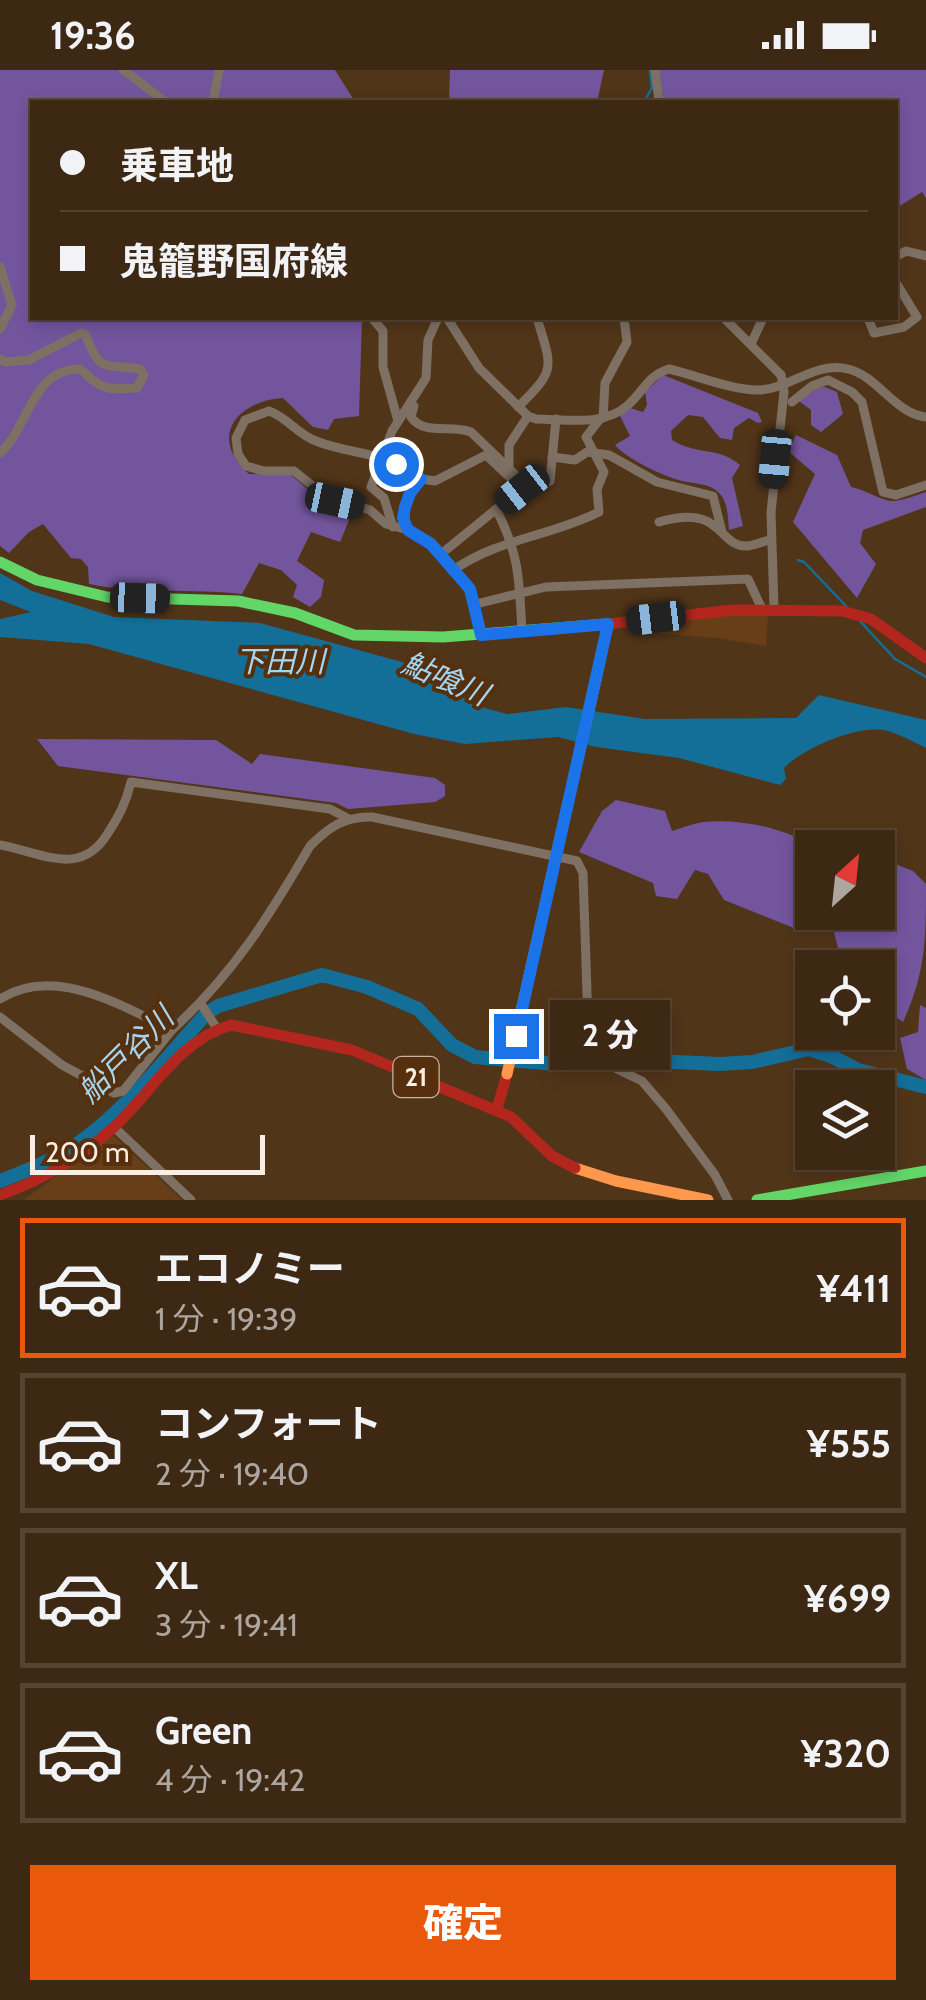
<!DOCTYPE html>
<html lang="ja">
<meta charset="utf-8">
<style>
:root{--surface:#3d2813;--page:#44301c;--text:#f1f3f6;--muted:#ada6a0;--line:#564433;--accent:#ea580c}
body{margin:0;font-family:Cabin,"Noto Sans JP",sans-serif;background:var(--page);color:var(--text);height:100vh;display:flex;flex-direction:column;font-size:38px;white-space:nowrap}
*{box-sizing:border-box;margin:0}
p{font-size:32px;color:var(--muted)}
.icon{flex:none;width:55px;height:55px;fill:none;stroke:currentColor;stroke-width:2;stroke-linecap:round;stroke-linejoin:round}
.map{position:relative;height:1130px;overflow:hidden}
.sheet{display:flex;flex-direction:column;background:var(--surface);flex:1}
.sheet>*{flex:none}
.guide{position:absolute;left:30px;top:30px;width:868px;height:220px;border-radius:0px;box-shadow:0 5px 15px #0003,0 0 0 2px var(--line);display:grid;align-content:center;height:220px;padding:0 30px;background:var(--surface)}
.needle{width:65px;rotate:27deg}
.tools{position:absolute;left:795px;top:760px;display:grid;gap:20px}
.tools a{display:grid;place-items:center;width:100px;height:100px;border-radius:0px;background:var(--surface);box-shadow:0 5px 15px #0003,0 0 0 2px var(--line);font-size:50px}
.scale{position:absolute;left:30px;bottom:25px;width:235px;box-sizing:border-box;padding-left:10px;border:5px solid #faede4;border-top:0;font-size:28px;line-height:35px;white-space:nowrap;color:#faede4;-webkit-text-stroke:8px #562f0c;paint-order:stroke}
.end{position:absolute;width:45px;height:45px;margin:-22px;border:12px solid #1a73e8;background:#fff;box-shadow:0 0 0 5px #fff}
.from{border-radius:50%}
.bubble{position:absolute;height:70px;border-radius:0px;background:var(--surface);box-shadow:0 5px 15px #0003,0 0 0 2px var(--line);font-size:32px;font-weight:800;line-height:70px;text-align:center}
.car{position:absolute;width:30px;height:60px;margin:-30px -15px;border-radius:12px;box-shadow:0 0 8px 2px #0007;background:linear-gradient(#222 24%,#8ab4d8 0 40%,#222 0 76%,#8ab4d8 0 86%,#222 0)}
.guide b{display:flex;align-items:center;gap:35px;height:95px;font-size:38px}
.guide b+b{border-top:2px solid var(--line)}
.guide i{width:25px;height:25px;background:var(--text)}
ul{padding:18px 0 0;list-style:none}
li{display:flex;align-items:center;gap:30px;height:140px;margin:0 20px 15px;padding:0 10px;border:5px solid var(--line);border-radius:0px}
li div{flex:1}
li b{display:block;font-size:38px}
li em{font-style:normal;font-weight:800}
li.selected{border-color:var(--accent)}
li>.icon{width:90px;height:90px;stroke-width:1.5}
.cta{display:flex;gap:20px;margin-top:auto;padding:20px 30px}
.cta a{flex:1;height:115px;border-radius:0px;background:var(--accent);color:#fff;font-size:40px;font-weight:800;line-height:115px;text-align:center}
.status{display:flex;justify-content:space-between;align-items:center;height:70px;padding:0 50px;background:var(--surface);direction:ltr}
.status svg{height:28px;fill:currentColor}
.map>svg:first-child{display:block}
.built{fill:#683e18}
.green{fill:#73559d}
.water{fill:#136e98}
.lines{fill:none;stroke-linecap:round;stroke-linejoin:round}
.stream{stroke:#136e98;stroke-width:2.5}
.river{stroke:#136e98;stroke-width:14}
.street{stroke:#7e7063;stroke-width:9}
.fast{stroke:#63d668;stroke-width:11}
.slow{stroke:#ff974d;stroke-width:11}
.jam{stroke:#b3261e;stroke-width:11}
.street-bridge{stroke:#7e7063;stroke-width:9}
.slow-bridge{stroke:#ff974d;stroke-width:11}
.route{stroke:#1a73e8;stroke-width:12}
.labels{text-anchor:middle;stroke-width:8;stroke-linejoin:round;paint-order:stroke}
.shield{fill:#562f0c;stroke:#c9b4a3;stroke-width:2.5}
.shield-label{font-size:25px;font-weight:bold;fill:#faede4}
.water-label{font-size:30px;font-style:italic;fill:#a4d6f6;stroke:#562f0c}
</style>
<div class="status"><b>19:36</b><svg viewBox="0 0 49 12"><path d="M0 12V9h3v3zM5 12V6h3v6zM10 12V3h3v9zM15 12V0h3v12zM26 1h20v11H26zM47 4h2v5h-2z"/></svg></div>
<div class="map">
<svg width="926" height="1130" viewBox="0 0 926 1130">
<rect width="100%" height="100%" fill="#513519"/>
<!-- built -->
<g class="built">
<polygon points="768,544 766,576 717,568 652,563 652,554 717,546"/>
<polygon points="113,1065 182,1130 24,1130 25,1129"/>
</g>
<!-- green -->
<g class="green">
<path d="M0,0H335L355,32H32V248H362L359,346L334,349L328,360L313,357L283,328C236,331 208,368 249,404L291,405L317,427L354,438L340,472L311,462L297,491L324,510L321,527L310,537L293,527L297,515L281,500L259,493L242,524C191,518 139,525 89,514L88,497L81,489L71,488L43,454L29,462L9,483L0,476Z"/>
<polygon points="450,0 604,0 597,32 449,32"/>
<polygon points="659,0 926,0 926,128 922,122 895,139 895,32 663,32"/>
<path d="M663,305L758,343L762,352L758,353L749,348L734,358L732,370L720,368L703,347L688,345L671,361L672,370C698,386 718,376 740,395L732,408L743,456L729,460C728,448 728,431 719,423C710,413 695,414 682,411C665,407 625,388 615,375L630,366L619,344L630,338L643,342L647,335L645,322Z"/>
<polygon points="825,317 837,322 843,344 821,362 811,355 811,340 799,331 813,319"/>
<path d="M796,365L837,385L851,417C863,419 883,431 892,431C902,431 916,425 926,422V437L863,460L860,473L876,494L857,528L793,452L815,404L788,381Z"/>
<polygon points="37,669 216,670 252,694 260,684 435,708 445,715 445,726 435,732 348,739 336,733 58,696"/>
<path d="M616,730L665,741L672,761C683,758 694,753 704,752C741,748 786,759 816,777L812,778V842L828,843L819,862H804L724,830L708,804L695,800L677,829L656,826L653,813L579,782L602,741Z"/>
<path d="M878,787L913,801L926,814C926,869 926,902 903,952L878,935V898L854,897L841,889L833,859L837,843L878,842Z"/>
<polygon points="920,935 926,938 926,1010 907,999 900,968 918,962"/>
</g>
<!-- water -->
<path class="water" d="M0,503L32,521L114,547L260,553L413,595L450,612L477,636L507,644L566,637L645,649L796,648L819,625L926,650V678C914,672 901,665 888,661C860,653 803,678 784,698L786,709L780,715L679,688L596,677L558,667L465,674L414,664L89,574L0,567V549L31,542L0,530Z"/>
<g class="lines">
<!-- stream -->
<g class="stream">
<polyline points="644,32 652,18 650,0"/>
<polyline points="798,490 804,492 847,537"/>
<polyline points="859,550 895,589 926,607"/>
</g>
<!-- river -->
<path class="river" d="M0,1111C25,1101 49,1092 71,1078C121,1046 166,988 206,944L218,936L322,905L367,917L418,939L452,975L475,987L556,994L606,989L720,994L752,992L809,979L831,986L858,1000L926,1017"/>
<!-- street -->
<g class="street">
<polyline points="123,0 166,32"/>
<polyline points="655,0 659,32"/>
<polyline points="213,32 219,0"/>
<polyline points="895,187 906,181 926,186"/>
<polyline points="0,197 12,235 0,259"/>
<polyline points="372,248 383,261 383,297 398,351"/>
<path d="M447,248L479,298L528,346L536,349C566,349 604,357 628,335C643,322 648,305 669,299C695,305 734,321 760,320C791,318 816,291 848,299C878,306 895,344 926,347"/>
<polyline points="724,248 781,305"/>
<polyline points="868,248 874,263 904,257 917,247 895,211"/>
<polyline points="751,274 763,248"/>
<path d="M0,289L5,292L29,290L81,263L85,264C101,304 102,293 140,299L144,305L137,318C106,320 103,320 80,299C31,299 29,358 0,383"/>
<polyline points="792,332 812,316 828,310 852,322 862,332 883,422 896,425 926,415"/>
<path d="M410,333L414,336L411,347C424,366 451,354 471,362L526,415L441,484"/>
<path d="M518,337C557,299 552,298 537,248"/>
<polyline points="603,348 605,313 627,272 624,248"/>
<polyline points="552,387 575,390 587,382 609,385 657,412 713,426 722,462"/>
<polyline points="509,396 509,375 528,346"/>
<path d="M421,409C393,382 350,385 316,371C297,364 287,347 269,341L245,350L236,368L238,384L246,396L264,401H294L324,425L370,440L386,454L408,460L431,474L470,519L481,565"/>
<polyline points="526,415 535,418 550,411 556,349"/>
<path d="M496,439C520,486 519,510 522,561"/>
<path d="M659,452C724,433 717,477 747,476C754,476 763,471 770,470"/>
<polyline points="393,457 384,428 371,417 392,361 426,308 428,270 438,248"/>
<path d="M408,460C400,440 408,425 421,409L435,411L486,385L522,419"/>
<path d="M452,501C499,468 549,467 599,442L597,419L604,402L586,367L600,349"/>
<polyline points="476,534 546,517 748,509 762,539"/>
<polyline points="774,538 771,442 784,322"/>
<path d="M0,775C43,783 81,808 108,763C119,746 126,733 131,712L330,739L347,748"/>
<path d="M0,929C54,894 122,936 172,960C234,903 268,848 310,776C329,757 345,746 372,747L577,791L583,803L588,953L617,999L642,1011L666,1039L715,1105L728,1130"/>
<polyline points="201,934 216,957"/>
<polyline points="0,947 62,995 114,1023 123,1021 172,960"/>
<polyline points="114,1057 191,1130"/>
</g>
<!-- fast -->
<g class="fast">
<polyline points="0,492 37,510 107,527 238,531 295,543 354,565 443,567 608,554"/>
<polyline points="757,1130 926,1101"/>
</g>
<!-- slow -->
<polyline class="slow" points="575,1098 616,1111 708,1130"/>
<!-- jam -->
<g class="jam">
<polyline points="600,591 608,554 733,540 842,541 871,549 926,588"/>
<polyline points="497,1039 507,1004"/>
<path d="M0,1125C42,1110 81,1087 114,1057C152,1022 179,970 231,955L352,980L511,1047L552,1086L575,1098"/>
</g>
<!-- street-bridge -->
<polyline class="street-bridge" points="781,305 784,322"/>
<!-- slow-bridge -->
<polyline class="slow-bridge" points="507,1004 600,591"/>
</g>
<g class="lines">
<!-- route -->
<polyline class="route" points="396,394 421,409 410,423 405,437 403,448 408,460 431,474 470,519 481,565 608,554 516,966"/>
</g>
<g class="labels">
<!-- shield labels -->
<rect class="shield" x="393.5" y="987" width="45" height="40" rx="8"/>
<g class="shield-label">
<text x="416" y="1016">21</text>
</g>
<!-- water labels -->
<g class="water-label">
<text x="280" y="602">下田川</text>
<text transform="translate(445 609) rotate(23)" y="10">鮎喰川</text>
<text transform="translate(126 985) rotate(-45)" y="10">船戸谷川</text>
</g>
</g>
</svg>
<div class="tools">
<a><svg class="needle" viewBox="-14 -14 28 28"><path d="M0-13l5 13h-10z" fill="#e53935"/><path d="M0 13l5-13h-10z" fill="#ada6a0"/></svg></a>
<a><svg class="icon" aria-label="locate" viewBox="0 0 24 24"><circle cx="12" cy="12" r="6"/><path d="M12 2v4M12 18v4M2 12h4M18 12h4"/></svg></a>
<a><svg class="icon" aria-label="layers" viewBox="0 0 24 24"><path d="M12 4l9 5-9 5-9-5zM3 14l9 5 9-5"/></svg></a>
</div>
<div class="scale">200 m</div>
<i class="end from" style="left:396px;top:394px"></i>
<i class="end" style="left:516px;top:966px"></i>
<div class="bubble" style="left:550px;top:930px;width:120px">2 分</div>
<i class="car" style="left:775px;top:389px;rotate:185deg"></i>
<i class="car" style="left:522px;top:419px;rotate:232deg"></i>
<i class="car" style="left:335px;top:431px;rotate:102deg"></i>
<i class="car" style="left:140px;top:528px;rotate:92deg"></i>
<i class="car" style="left:656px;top:548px;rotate:263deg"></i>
<div class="guide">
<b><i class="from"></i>乗車地</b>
<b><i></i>鬼籠野国府線</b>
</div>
</div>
<section class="sheet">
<ul>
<li class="selected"><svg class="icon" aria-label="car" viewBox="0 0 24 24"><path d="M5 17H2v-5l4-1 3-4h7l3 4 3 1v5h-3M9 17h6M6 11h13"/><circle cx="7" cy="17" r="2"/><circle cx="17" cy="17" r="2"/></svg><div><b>エコノミー</b><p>1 分 · 19:39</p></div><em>¥411</em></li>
<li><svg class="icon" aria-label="car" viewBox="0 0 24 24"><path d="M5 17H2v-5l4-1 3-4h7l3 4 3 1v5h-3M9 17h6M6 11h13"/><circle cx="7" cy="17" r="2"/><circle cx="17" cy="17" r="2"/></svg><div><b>コンフォート</b><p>2 分 · 19:40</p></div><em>¥555</em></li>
<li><svg class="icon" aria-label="car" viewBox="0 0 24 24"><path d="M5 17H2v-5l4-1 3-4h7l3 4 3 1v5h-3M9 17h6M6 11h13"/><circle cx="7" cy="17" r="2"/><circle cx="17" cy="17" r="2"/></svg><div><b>XL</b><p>3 分 · 19:41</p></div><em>¥699</em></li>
<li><svg class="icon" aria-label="car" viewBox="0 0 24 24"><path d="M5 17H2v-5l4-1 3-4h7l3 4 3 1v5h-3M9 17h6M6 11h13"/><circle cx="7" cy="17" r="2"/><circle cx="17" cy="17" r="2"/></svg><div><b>Green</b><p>4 分 · 19:42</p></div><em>¥320</em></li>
</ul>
<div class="cta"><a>確定</a></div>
</section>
